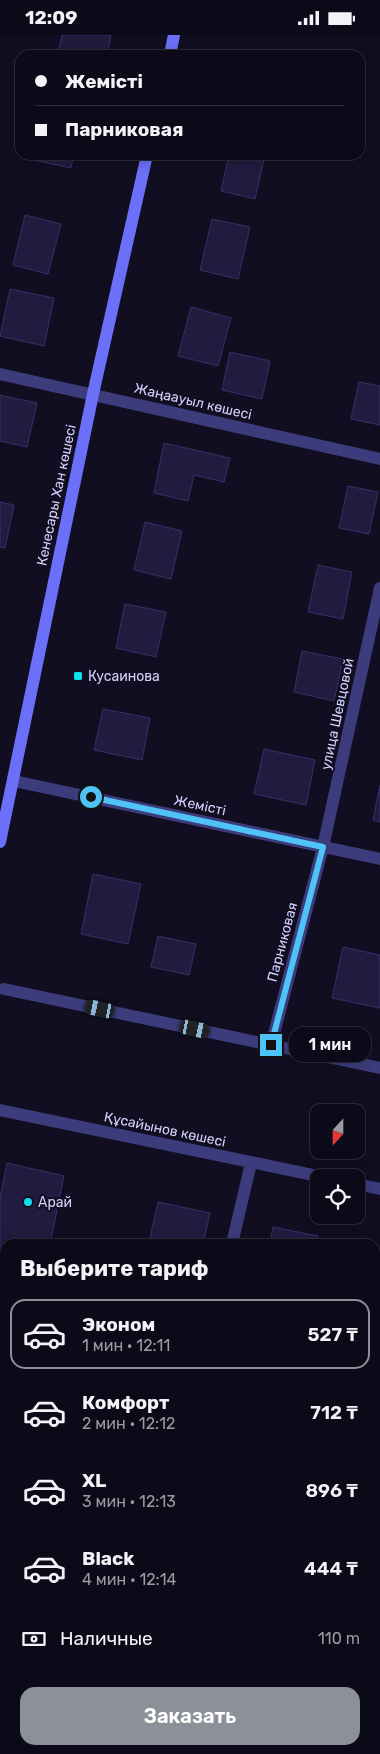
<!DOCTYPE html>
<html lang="ru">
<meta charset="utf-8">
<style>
:root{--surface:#0c0a18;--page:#1a1825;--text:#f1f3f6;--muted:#9a9aa2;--line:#2c2b37;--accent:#8c9099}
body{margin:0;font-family:Rubik,sans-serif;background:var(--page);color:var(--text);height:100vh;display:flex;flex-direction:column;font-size:19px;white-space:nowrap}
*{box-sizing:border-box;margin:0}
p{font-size:16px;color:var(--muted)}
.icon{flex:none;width:28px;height:28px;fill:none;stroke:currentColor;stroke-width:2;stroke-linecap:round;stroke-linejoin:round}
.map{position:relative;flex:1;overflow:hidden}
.sheet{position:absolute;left:0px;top:1204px;width:380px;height:516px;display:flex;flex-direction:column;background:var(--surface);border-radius:15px 15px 0 0;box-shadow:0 2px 12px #0003,0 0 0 1px var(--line)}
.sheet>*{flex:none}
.hud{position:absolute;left:15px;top:15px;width:350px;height:110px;border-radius:15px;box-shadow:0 2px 12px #0003,0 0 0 1px var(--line);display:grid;align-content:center;height:110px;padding:0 20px;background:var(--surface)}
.needle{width:32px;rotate:201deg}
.buttons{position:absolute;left:310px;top:1069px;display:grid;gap:10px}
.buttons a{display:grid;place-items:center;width:55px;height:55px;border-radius:10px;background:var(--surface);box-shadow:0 2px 12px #0003,0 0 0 1px var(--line);font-size:25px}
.end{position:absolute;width:22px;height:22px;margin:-11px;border:6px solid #4fc3f7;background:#111;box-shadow:0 0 0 2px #111}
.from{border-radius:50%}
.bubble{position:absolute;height:35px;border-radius:15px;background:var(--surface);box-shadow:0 2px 12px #0003,0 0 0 1px var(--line);font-size:16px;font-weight:600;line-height:35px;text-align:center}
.car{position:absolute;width:15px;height:30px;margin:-15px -8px;border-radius:6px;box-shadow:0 0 4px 1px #0007;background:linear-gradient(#222 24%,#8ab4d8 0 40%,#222 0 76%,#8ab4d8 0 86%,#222 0)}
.hud b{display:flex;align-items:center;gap:18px;height:48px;font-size:19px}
.hud b+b{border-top:1px solid var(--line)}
.hud i{width:12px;height:12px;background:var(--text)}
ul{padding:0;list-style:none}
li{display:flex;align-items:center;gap:15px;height:70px;margin:0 10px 8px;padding:0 10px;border:2px solid transparent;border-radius:15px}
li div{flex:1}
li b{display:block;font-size:19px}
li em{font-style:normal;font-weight:600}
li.on{border-color:var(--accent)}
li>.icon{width:45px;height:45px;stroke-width:1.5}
h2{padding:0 20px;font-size:22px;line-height:60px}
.pay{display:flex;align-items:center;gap:12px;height:55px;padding:0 20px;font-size:19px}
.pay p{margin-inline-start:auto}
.primary-button{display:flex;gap:10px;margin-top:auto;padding:10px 20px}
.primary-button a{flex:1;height:58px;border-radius:15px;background:var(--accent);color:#fff;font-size:20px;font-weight:600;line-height:58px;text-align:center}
.status{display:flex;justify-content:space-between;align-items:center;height:35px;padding:0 25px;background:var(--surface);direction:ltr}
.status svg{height:14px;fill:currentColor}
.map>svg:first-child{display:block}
.building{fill:#211b40;stroke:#382f6a}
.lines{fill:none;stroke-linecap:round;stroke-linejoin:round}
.minor{stroke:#3c3c7c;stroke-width:12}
.secondary{stroke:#6c6ff7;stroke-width:12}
.route{stroke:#4fc3f7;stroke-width:6}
.poi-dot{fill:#0ddfeb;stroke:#100e20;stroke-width:2}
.labels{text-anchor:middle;stroke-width:4;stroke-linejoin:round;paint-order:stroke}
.street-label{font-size:14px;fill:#d3d0fc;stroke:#100e20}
.poi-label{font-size:14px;fill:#d3d0fc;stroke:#100e20;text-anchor:start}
</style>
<div class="status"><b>12:09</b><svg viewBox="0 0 49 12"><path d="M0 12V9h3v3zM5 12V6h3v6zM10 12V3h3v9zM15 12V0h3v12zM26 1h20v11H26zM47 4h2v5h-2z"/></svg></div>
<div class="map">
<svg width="380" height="1719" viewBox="0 0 380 1719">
<rect width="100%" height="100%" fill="#100e20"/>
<!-- building -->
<g class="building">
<polygon points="62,0 111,0 107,20 68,20 58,18"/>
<polygon points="34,120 74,120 71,133 33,125"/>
<polygon points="229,120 265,120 255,164 221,156"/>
<polygon points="25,180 61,189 48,239 13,230"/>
<polygon points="212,184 250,192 238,244 200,235"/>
<polygon points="10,254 54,263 44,311 0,301"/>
<polygon points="191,272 231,283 218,331 178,321"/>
<polygon points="230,317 270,326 262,364 222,355"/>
<polygon points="359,347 380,351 380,390 351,384"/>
<polygon points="0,360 37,368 27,412 0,406"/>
<polygon points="164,408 230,423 224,447 194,440 188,466 154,458"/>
<polygon points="348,451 378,457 369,499 339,493"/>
<polygon points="0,467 14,470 5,513 0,512"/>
<polygon points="145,487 182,496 171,544 134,535"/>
<polygon points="318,530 352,537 343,584 308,577"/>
<polygon points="125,569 166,577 156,622 116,613"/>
<polygon points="302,616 343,624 334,666 294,657"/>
<polygon points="103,674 150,683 142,725 94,715"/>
<polygon points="264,714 315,725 306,770 254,759"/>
<polygon points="380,750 380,787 373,785"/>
<polygon points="93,839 141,849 128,909 81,899"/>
<polygon points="158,901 196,909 189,940 151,932"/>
<polygon points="343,912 380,920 380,973 332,963"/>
<polygon points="7,1128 64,1141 50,1209 5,1209 5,1231 0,1230 0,1162"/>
<polygon points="158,1167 210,1178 203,1209 179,1209 150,1203"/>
<polygon points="273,1192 318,1201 317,1209 270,1209"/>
<polygon points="0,1265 5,1266 5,1303 0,1302"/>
<polygon points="375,1320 380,1321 380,1363 375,1362"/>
<polygon points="375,1481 380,1482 375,1511"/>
<polygon points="34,1715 86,1715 93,1717 93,1719 34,1719"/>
</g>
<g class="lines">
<!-- minor -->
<g class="minor">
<polyline points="0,339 380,424"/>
<polyline points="14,746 380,824"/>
<polyline points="4,954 380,1033"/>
<polyline points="271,1010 323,812 380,553"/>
<polyline points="0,1075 323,1142"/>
<polyline points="356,1149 380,1154"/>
<polyline points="232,1209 251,1128"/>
<polyline points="0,1587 5,1588"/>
<polyline points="375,1666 380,1667"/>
<polyline points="114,1719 115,1715"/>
</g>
<!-- secondary -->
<g class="secondary">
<polyline points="170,20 174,0"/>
<polyline points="0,807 93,359 147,120"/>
</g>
</g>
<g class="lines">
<!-- route -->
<polyline class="route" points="91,762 323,812 271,1010"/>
</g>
<!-- markers -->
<g class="poi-dot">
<rect x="73" y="636" width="10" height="10" rx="2.5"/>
<circle cx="28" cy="1167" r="5"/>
</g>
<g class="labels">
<!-- street labels -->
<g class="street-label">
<text transform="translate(193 366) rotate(13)" y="5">Жаңаауыл көшесі</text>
<text transform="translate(56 460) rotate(-78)" y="5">Кенесары Хан көшесі</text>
<text transform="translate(337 679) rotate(-78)" y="5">улица Шевцовой</text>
<text transform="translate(200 770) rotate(12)" y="5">Жемісті</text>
<text transform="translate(282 907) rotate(-75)" y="5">Парниковая</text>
<text transform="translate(165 1094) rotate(12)" y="5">Құсайынов көшесі</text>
</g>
<!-- poi labels -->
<g class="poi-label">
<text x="88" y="646">Кусаинова</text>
<text x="38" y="1172">Арай</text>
</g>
</g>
</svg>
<div class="buttons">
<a><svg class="needle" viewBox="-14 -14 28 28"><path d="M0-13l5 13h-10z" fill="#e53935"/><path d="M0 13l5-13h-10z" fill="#9a9aa2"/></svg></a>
<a><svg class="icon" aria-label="locate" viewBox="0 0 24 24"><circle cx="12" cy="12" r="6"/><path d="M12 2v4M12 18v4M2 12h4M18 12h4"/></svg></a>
</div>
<i class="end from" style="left:91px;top:762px"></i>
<i class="end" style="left:271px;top:1010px"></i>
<div class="bubble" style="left:289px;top:992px;width:82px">1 мин</div>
<i class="car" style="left:100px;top:974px;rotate:282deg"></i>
<i class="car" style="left:195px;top:994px;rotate:102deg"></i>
<div class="hud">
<b><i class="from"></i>Жемісті</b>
<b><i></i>Парниковая</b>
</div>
<section class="sheet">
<h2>Выберите тариф</h2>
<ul>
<li class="on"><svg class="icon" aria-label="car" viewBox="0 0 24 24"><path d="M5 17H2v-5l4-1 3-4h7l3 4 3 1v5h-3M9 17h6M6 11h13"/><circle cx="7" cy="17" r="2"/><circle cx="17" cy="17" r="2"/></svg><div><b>Эконом</b><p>1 мин · 12:11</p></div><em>527 ₸</em></li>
<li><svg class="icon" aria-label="car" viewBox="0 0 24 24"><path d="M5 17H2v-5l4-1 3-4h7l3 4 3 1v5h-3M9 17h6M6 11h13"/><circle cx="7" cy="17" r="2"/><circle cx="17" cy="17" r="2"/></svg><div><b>Комфорт</b><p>2 мин · 12:12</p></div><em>712 ₸</em></li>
<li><svg class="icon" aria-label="car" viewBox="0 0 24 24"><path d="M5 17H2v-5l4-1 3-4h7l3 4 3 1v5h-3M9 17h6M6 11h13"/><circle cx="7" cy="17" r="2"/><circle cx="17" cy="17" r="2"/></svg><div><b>XL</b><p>3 мин · 12:13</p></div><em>896 ₸</em></li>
<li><svg class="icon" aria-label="car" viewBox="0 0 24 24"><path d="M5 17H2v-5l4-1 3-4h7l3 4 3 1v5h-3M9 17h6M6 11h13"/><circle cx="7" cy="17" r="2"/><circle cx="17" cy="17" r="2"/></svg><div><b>Black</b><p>4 мин · 12:14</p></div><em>444 ₸</em></li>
</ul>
<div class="pay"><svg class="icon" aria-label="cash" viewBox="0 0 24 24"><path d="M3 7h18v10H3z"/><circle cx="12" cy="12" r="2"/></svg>Наличные<p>110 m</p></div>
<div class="primary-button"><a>Заказать</a></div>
</section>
</div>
